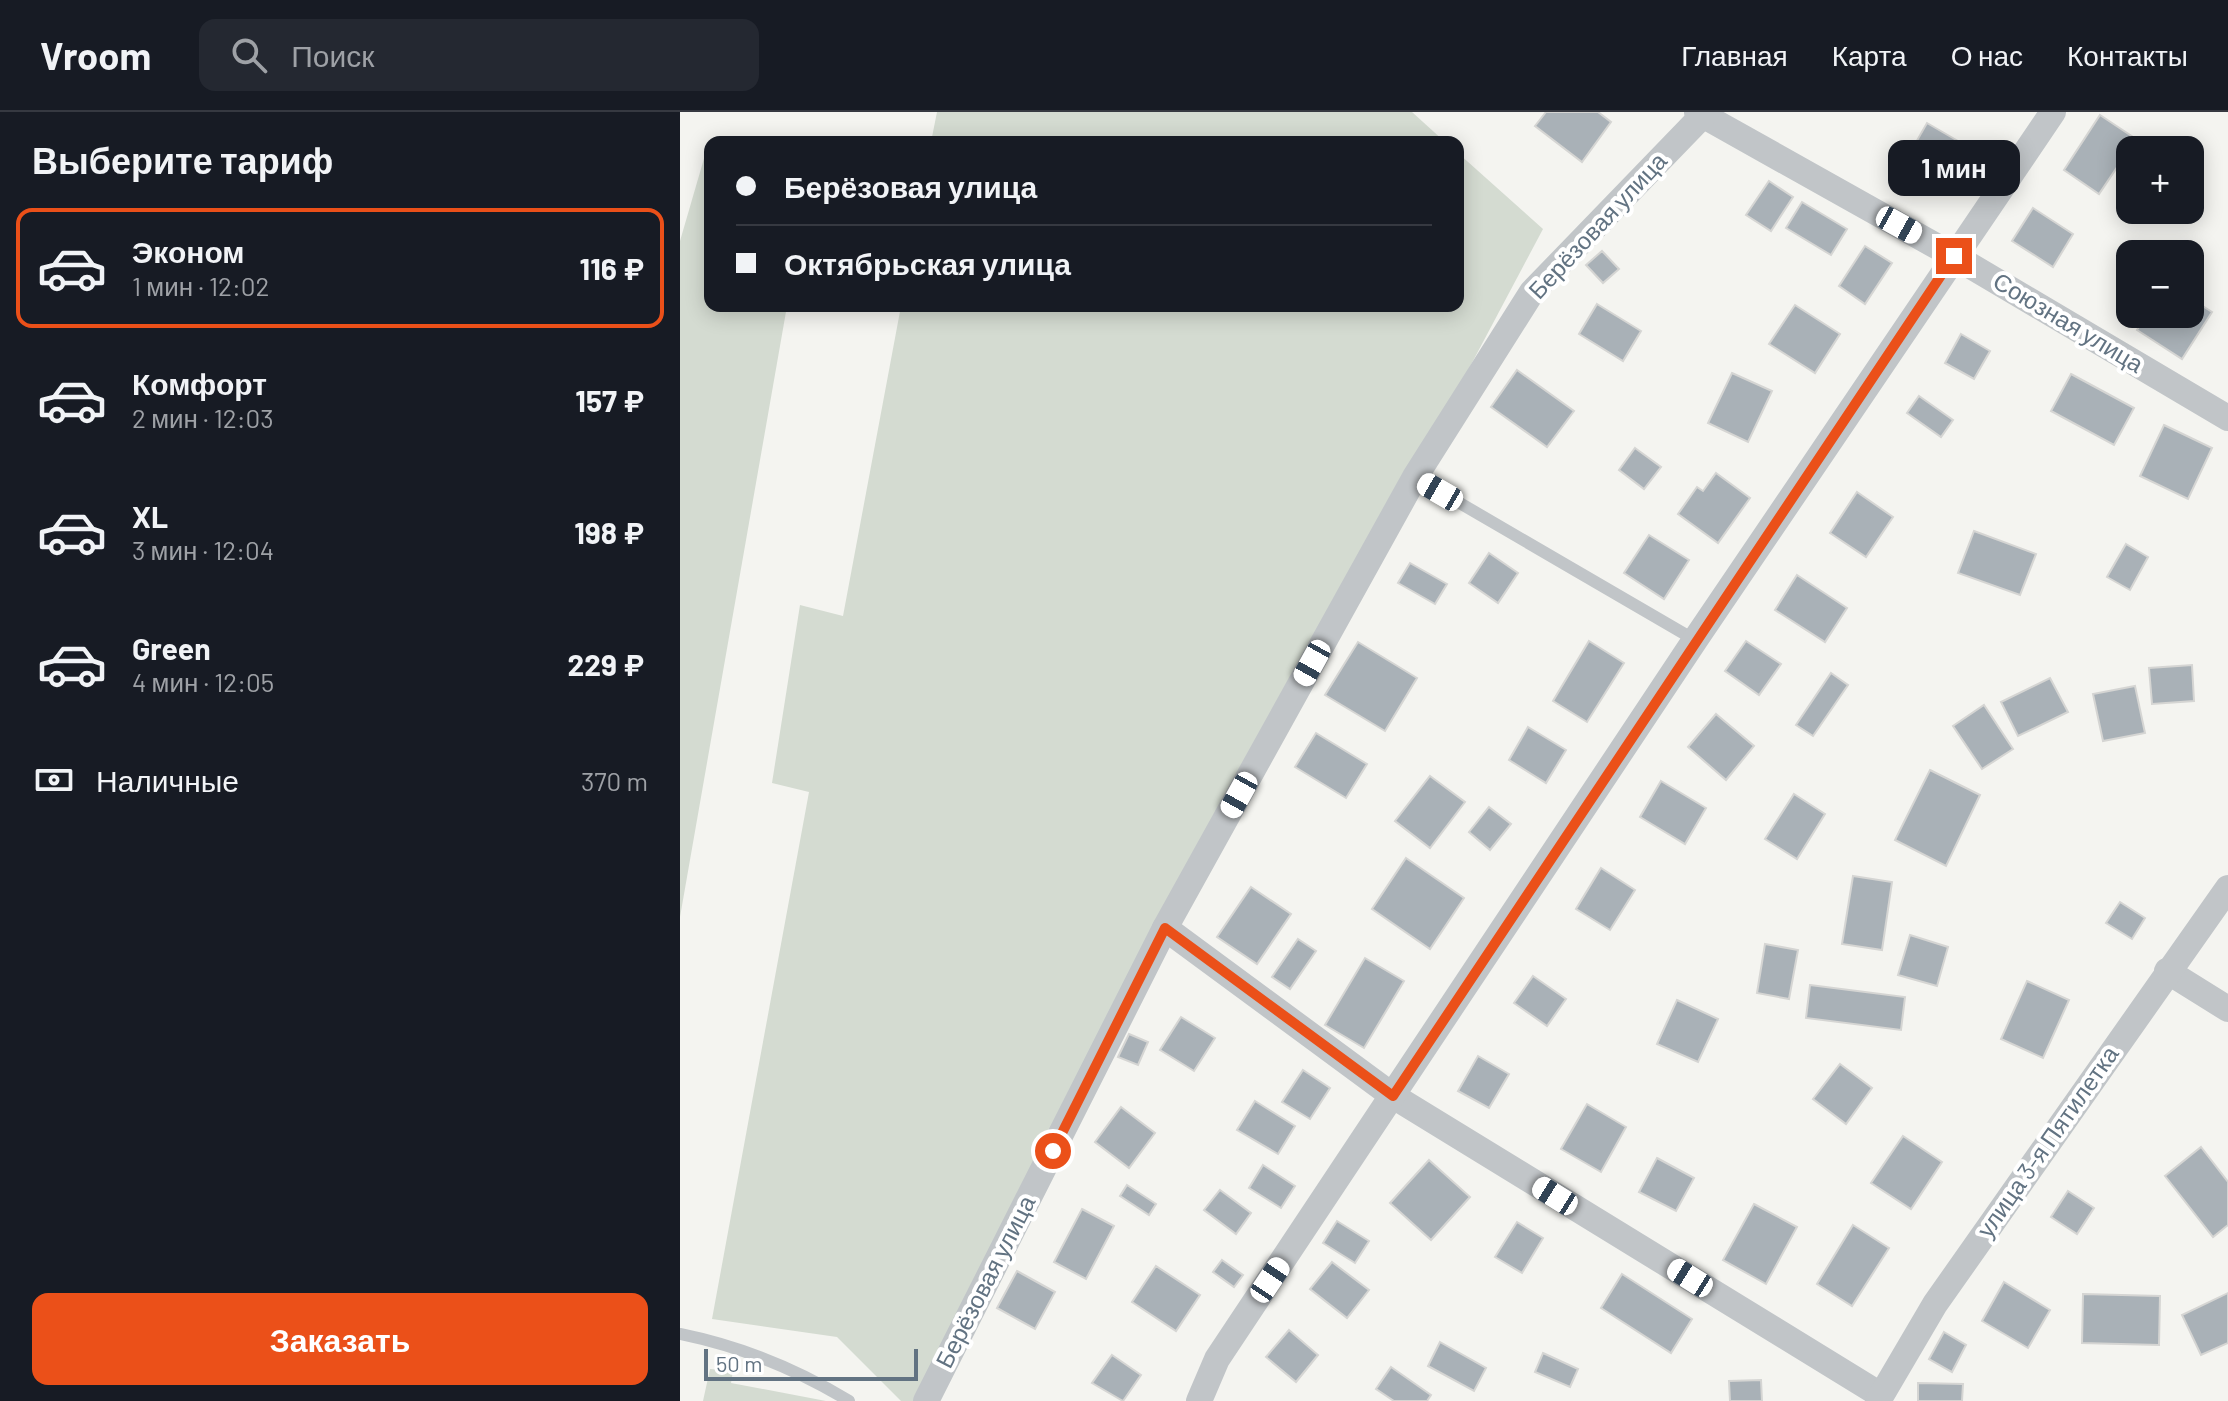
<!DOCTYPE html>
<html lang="ru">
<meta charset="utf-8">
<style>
:root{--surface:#171b24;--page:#242831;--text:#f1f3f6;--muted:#9ea1a6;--line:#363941;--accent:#eb5019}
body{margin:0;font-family:Barlow,sans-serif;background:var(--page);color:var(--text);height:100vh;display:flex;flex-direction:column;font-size:30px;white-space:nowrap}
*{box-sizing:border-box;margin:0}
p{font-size:26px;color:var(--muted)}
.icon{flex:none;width:44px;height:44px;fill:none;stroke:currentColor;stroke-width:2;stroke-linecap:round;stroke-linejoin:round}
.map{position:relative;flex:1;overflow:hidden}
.drawer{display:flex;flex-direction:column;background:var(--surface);width:680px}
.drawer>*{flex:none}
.guide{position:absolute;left:24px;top:24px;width:760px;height:176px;border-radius:16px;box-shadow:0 4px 20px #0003;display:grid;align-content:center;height:176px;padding:0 32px;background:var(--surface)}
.fabs{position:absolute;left:1436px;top:24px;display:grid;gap:16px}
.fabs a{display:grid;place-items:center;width:88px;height:88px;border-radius:16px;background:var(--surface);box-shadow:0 4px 20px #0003;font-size:40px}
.scale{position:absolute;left:24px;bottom:20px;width:214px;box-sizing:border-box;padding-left:8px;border:4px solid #627382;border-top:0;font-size:22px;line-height:28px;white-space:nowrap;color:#627382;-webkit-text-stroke:6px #fff;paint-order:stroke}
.end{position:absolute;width:36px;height:36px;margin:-18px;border:10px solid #eb5019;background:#fff;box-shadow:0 0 0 4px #fff}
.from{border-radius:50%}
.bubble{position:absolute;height:56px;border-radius:16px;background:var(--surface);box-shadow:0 4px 20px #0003;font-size:26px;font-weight:700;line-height:56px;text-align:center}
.car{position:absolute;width:24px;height:48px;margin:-24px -12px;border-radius:10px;box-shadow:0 0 6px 2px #0007;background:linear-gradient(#fff 24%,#345 0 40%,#fff 0 76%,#345 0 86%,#fff 0)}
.guide b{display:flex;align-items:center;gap:28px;height:76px;font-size:30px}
.guide b+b{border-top:2px solid var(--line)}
.guide i{width:20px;height:20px;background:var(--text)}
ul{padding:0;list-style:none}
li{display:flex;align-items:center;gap:24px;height:120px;margin:0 16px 12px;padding:0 16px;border:4px solid transparent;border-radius:16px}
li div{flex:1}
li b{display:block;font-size:30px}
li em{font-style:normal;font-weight:700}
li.on{border-color:var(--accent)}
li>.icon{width:72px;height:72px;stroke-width:1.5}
h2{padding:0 32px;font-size:36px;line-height:96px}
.pay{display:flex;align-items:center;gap:20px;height:88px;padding:0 32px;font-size:30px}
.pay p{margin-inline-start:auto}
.primary-button{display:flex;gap:16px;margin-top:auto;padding:16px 32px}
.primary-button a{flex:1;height:92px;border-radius:16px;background:var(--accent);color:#fff;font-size:32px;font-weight:700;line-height:92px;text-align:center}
header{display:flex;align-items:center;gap:48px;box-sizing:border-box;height:112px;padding:0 40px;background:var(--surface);border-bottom:2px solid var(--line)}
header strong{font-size:38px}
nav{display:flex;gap:44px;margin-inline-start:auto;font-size:28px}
.search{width:560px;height:72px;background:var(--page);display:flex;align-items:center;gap:20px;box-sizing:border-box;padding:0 28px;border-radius:16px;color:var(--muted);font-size:30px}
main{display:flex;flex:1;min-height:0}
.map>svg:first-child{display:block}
.green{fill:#d4dbd1}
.building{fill:#a9b1b7;stroke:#d5d5d3;stroke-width:2}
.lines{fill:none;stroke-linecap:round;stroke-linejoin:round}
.lane{stroke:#c1c5c8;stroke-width:12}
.street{stroke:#c1c5c8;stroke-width:26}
.route{stroke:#eb5019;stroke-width:10}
.labels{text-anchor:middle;stroke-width:8;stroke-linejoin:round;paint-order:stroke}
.street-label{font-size:24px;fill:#627382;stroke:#fff}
</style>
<header>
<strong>Vroom</strong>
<div class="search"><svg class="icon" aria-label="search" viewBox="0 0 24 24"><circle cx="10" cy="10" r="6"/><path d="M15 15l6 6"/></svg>Поиск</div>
<nav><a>Главная</a><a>Карта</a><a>О нас</a><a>Контакты</a></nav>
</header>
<main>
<section class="drawer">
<h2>Выберите тариф</h2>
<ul>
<li class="on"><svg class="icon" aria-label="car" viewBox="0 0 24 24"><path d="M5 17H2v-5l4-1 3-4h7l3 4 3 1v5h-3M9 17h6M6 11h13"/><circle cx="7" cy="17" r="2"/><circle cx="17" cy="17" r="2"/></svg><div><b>Эконом</b><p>1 мин · 12:02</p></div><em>116 ₽</em></li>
<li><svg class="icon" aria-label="car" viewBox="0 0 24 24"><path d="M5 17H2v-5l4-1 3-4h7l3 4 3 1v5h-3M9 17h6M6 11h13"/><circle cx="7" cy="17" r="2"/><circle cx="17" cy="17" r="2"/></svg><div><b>Комфорт</b><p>2 мин · 12:03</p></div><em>157 ₽</em></li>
<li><svg class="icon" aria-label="car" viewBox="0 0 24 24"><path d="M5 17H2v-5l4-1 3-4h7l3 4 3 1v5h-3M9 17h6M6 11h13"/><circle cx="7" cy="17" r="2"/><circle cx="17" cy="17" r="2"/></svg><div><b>XL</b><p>3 мин · 12:04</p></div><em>198 ₽</em></li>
<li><svg class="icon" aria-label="car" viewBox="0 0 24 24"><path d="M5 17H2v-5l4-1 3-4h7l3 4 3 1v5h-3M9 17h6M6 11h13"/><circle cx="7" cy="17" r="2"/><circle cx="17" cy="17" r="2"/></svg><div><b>Green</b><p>4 мин · 12:05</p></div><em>229 ₽</em></li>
</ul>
<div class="pay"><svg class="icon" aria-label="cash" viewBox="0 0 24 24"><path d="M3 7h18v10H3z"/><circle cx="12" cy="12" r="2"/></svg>Наличные<p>370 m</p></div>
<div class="primary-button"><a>Заказать</a></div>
</section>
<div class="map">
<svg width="1548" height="1289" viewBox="0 0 1548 1289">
<rect width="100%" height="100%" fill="#f4f4f0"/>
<!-- green -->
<g class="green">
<polygon points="257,0 732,0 765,30 251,30"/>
<polygon points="778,41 863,117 241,1289 221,1289 157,1225 32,1207 129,680 92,671 120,493 163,504 221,194 778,194"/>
<polygon points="25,43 30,44 30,194 107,194 0,805 0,129"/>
<polygon points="30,1257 53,1259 51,1271 146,1289 23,1289"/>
</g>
<!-- building -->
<g class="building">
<polygon points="866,0 918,0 931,10 902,50 855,14"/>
<polygon points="1420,3 1456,27 1419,82 1384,58"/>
<polygon points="1247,11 1290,36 1270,70 1227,46"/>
<polygon points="1089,69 1113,85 1091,119 1066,103"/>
<polygon points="1122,90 1167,117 1151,143 1106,116"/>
<polygon points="1353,96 1393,122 1373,155 1332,129"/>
<polygon points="1185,134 1212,151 1185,192 1159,174"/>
<polygon points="922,139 939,157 923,171 906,153"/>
<polygon points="1510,186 1532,200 1502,247 1457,218 1467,202 1510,202"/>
<polygon points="917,192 961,219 943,249 899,222"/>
<polygon points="1115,193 1160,222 1135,261 1089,232"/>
<polygon points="1281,222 1310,239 1294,267 1265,251"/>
<polygon points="837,258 894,299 867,335 811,295"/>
<polygon points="1052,261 1092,279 1068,330 1028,311"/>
<polygon points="1391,262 1454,296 1434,333 1371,299"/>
<polygon points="1239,284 1273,308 1261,325 1227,301"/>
<polygon points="1484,313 1532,336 1508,387 1460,364"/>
<polygon points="955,336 981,355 964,377 939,358"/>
<polygon points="1036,361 1070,386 1038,431 998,402 1017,375 1023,379"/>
<polygon points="1177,380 1213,405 1186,445 1150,421"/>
<polygon points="1294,419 1356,442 1340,483 1278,461"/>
<polygon points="969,423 1009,448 984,487 944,461"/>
<polygon points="1446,432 1468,445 1450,478 1427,465"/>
<polygon points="809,441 838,461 818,491 789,471"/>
<polygon points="730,451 767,472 755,492 718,471"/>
<polygon points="1117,463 1167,496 1145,530 1095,498"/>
<polygon points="909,529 944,551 907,610 873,589"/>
<polygon points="1066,529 1101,552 1079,583 1045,559"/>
<polygon points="678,530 737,566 705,619 645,583"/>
<polygon points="1512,553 1514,589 1472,592 1469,556"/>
<polygon points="1151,561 1168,573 1133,624 1116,613"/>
<polygon points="1370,566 1388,600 1338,624 1321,590"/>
<polygon points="1455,574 1465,621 1423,629 1413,582"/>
<polygon points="1304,593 1333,637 1302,657 1273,614"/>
<polygon points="1036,602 1074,634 1046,668 1008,635"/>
<polygon points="848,615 886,638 866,671 829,648"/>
<polygon points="636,621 687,652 666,686 615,655"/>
<polygon points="1250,658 1300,683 1266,754 1215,728"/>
<polygon points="750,664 785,690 750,736 715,709"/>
<polygon points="981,669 1026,696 1005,732 960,705"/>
<polygon points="1114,682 1145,702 1117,747 1085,727"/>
<polygon points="809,695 831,712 810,738 789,720"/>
<polygon points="726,746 784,786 750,837 692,797"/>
<polygon points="921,756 955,778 930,818 896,797"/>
<polygon points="1173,764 1212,770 1202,838 1162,832"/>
<polygon points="571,775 611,802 577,852 537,825"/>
<polygon points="1440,790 1465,806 1452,827 1426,811"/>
<polygon points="1230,823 1268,835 1257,874 1218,863"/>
<polygon points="618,827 636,839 610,877 592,865"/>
<polygon points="1085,832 1118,838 1109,887 1077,881"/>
<polygon points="685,846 724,869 684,936 645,913"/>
<polygon points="853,864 886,887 867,914 834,891"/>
<polygon points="1347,869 1389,888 1363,946 1321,927"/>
<polygon points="1130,873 1225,885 1221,918 1126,906"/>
<polygon points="997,888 1038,907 1018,950 977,932"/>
<polygon points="501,905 535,926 514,959 480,938"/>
<polygon points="449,922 468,930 458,953 438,945"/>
<polygon points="798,944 829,962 809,996 778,979"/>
<polygon points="1160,952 1192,976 1166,1012 1133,987"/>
<polygon points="623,958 650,976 630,1007 602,990"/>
<polygon points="575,989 615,1014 598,1042 557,1018"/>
<polygon points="907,992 946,1015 921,1060 881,1037"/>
<polygon points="441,995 475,1021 449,1056 415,1030"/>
<polygon points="1223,1024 1262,1050 1231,1097 1191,1071"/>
<polygon points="1521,1035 1548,1070 1548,1113 1533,1125 1485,1064"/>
<polygon points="977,1046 1014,1066 996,1099 959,1080"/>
<polygon points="749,1048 790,1085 751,1128 710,1091"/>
<polygon points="583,1053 615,1074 601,1096 569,1076"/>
<polygon points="447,1073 476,1092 469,1103 440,1084"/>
<polygon points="540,1078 571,1101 556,1122 524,1098"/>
<polygon points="1388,1079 1414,1096 1397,1122 1371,1105"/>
<polygon points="1074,1092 1117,1115 1086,1172 1043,1148"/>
<polygon points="402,1097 434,1114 406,1167 374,1150"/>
<polygon points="657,1109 689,1129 675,1151 643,1131"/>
<polygon points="837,1110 863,1126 842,1161 815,1145"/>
<polygon points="1173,1113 1209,1136 1172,1194 1137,1172"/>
<polygon points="542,1148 563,1163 554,1175 533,1160"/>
<polygon points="652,1150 689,1178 667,1206 630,1177"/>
<polygon points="476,1154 520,1183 496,1219 452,1190"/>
<polygon points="337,1159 375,1180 355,1217 317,1196"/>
<polygon points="942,1162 1012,1207 991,1241 921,1196"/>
<polygon points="1324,1170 1370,1198 1348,1236 1302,1209"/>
<polygon points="1548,1181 1548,1231 1521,1243 1502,1203"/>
<polygon points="1403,1182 1480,1184 1479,1233 1402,1231"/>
<polygon points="609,1218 638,1243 616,1270 586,1245"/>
<polygon points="1264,1220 1286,1233 1272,1260 1249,1247"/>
<polygon points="760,1230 806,1256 794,1279 748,1254"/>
<polygon points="863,1241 898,1257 890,1275 855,1260"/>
<polygon points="432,1243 461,1263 443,1289 412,1271"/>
<polygon points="711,1255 751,1283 747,1289 714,1289 696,1277"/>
<polygon points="1081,1268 1082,1289 1050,1289 1049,1269"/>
<polygon points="1238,1271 1283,1272 1282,1289 1238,1289"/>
</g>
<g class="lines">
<!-- lane -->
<g class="lane">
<polyline points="735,365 1015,528"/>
<path d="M0,1222C59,1234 118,1258 169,1289"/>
</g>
<!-- street -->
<g class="street">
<polyline points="1017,0 1274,144 1548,306"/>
<polyline points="485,816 713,984 1199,1282"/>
<polyline points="1487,859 1548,897"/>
<polyline points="246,1289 485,816 735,365 852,180 1026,0"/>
<polyline points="519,1289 537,1247 1015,528 1373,0"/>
<polyline points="1198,1289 1255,1192 1548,776"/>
</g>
</g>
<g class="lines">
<!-- route -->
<polyline class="route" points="373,1039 485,816 713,984 1274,144"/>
</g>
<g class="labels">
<!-- street labels -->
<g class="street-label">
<text transform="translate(918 114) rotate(-47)" y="8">Берёзовая улица</text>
<text transform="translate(1388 211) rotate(31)" y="8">Союзная улица</text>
<text transform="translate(1368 1030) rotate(-55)" y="8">улица 3-я Пятилетка</text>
<text transform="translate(306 1170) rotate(-63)" y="8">Берёзовая улица</text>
</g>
</g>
</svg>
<div class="fabs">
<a>+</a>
<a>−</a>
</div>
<div class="scale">50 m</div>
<i class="end from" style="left:373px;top:1039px"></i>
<i class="end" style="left:1274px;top:144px"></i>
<div class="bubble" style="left:1208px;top:28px;width:132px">1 мин</div>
<i class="car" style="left:1219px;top:113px;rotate:119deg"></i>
<i class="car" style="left:760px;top:380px;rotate:300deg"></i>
<i class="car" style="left:632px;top:551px;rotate:209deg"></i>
<i class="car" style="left:559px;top:683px;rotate:209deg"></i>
<i class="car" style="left:875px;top:1084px;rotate:302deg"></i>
<i class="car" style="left:1010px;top:1166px;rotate:302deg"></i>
<i class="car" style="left:590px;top:1168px;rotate:34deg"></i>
<div class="guide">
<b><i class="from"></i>Берёзовая улица</b>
<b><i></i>Октябрьская улица</b>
</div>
</div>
</main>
